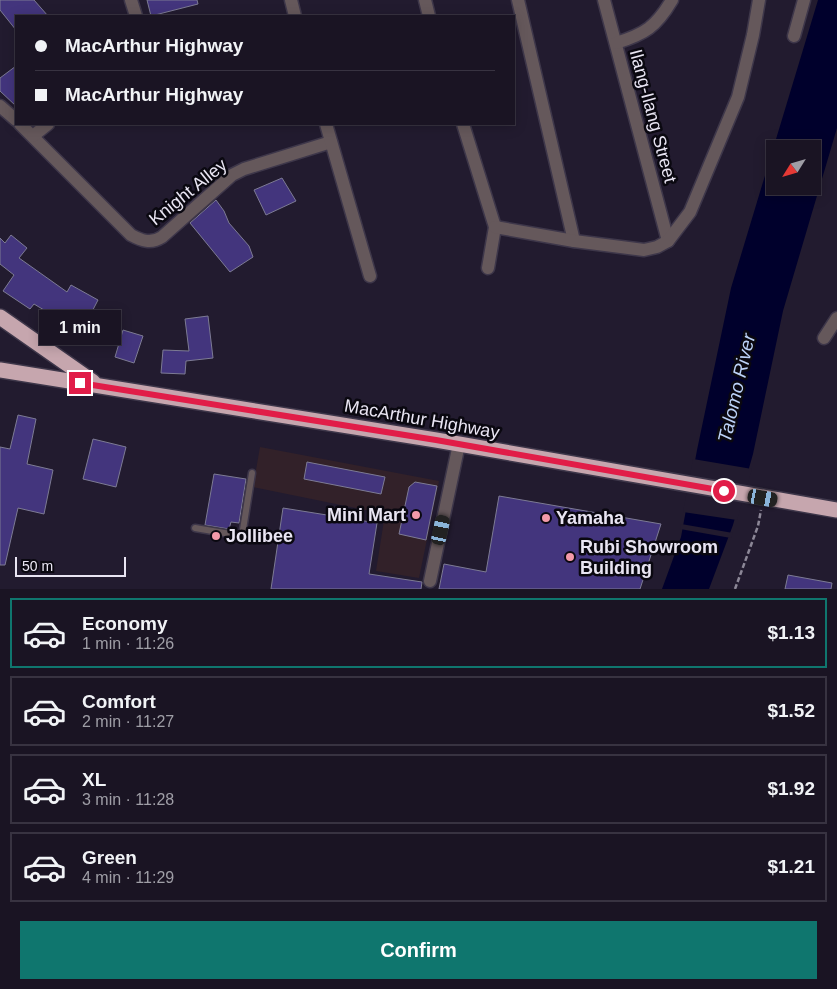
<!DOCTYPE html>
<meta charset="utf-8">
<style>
:root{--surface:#1a1423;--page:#231d2b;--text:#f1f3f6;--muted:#9f9ea6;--line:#383341;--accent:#0f766e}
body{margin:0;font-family:Helvetica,sans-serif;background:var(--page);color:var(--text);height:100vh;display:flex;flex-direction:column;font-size:19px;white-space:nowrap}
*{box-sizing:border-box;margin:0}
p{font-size:16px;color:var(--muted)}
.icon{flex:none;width:28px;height:28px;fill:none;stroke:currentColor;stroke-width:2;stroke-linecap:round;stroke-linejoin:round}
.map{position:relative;height:589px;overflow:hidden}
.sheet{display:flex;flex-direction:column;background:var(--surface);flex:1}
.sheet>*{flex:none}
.hud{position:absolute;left:15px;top:15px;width:500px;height:110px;border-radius:0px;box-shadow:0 2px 12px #0003,0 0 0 1px var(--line);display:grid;align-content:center;height:110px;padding:0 20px;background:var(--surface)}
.needle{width:32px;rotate:233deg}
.controls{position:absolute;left:766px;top:140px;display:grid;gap:10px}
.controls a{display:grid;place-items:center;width:55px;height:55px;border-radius:0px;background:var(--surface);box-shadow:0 2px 12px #0003,0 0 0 1px var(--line);font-size:25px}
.scale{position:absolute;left:15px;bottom:12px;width:111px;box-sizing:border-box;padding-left:5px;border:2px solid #e9e5f3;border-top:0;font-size:14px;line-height:18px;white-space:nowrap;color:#e9e5f3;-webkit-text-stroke:4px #0a0810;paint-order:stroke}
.end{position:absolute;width:22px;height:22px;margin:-11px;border:6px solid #e11d48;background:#fff;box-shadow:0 0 0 2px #fff}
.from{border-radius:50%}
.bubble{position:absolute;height:35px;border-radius:0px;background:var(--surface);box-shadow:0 2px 12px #0003,0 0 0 1px var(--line);font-size:16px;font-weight:800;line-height:35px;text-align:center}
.car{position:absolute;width:15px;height:30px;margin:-15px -8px;border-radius:6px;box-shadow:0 0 4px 1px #0007;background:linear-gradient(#222 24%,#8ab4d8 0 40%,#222 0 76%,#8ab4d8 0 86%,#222 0)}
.hud b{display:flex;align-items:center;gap:18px;height:48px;font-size:19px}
.hud b+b{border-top:1px solid var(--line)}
.hud i{width:12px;height:12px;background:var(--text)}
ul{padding:9px 0 0;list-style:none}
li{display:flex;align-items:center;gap:15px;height:70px;margin:0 10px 8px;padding:0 10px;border:2px solid var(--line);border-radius:0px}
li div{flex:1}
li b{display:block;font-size:19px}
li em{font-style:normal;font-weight:800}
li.selected{border-color:var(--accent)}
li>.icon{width:45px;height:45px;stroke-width:1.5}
.action{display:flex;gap:10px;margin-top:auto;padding:10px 20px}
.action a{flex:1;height:58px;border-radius:0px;background:var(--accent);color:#fff;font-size:20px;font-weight:800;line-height:58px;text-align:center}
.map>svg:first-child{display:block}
.commercial{fill:#322129}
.water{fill:#00002c;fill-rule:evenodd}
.pier{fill:#221b2f}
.building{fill:#43357d;stroke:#7d7b94}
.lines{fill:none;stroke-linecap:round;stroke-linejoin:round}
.lane-casing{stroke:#3e374a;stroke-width:9}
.street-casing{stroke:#3e374a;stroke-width:15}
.highway-casing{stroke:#3e374a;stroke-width:18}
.path{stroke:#8c8797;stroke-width:2.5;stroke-dasharray:5 2.5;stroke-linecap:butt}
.lane{stroke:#65585b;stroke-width:6}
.street{stroke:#65585b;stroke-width:12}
.highway{stroke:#c6a6ae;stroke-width:15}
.route{stroke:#e11d48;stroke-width:6}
.poi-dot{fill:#f39aa9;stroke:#0a0810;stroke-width:2}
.labels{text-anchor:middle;stroke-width:5;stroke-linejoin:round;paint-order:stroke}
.street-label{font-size:18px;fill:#e9e5f3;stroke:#0a0810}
.poi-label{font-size:18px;font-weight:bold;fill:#e9e5f3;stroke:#0a0810;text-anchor:start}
.water-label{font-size:19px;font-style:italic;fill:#bcd2f8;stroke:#0a0810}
</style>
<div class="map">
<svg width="837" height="589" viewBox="0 0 837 589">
<rect width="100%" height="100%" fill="#221b2f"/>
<!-- commercial -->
<polygon class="commercial" points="260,447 439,481 419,578 376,571 385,514 253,487"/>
<!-- water -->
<path class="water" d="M818,0H837V128L783,311L753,454L733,525L709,589H662L681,537L697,450L731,288ZM775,149H812V186H775Z"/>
<!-- pier -->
<g class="pier">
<polygon points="693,459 752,469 737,520 683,512"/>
<polygon points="681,524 733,533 731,538 680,529"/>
</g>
<!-- building -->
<g class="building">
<polygon points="0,0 34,0 48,16 16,16 16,30 0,10"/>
<polygon points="147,0 197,0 198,4 151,16"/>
<polygon points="16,66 16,106 0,91 0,78"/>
<polygon points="282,178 296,201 266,215 254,190"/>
<polygon points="216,200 224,211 229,223 249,246 253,257 230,272 190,223"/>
<polygon points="11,235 27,248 19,258 67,292 71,285 98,300 83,329 50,311 49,313 34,304 30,309 3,291 14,275 0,264 0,238 5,243"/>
<polygon points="208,316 213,358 186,361 185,374 161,373 163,350 189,351 185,319"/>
<polygon points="123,330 143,336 134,363 115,357"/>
<polygon points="18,415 36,419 27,464 53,470 44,514 18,508 5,565 0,565 0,447 10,449"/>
<polygon points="93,439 126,447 116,487 83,479"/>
<polygon points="307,462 385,477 381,494 304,479"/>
<polygon points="214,474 246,479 239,523 231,522 229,529 205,525"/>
<polygon points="415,482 437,486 426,540 399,534 409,487"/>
<polygon points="499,496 661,524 640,589 439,589 444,564 486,572"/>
<polygon points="283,508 377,523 369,574 422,582 421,589 271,589"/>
<polygon points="788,575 832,583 831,589 785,589"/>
</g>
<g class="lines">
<defs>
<polyline id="lane" points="195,528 242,536 252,473"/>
<g id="street">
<polyline points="131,0 136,16"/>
<polyline points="291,0 295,16"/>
<polyline points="425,0 429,16"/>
<polyline points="518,0 574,241"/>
<polyline points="604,0 668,241"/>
<polyline points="794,36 804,0"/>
<path d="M616,43C645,34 656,27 672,0"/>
<polyline points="0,106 16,120"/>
<path d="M20,124L131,235C142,241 151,244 162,237L232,175L244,169L331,142"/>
<polyline points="326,124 370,276"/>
<polyline points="463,124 495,227 488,268"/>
<polyline points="33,136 48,124"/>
<polyline points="495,227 574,241 644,250 657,247 668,241 690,212 738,97 753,35 759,0"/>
<polyline points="824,338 837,318"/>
<polyline points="430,581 459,444"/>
</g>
<g id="highway">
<polyline points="0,317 93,382"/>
<polyline points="0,370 436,440 837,510"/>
</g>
</defs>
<!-- lane casing -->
<use href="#lane" class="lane-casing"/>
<!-- street casing -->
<use href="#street" class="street-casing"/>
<!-- highway casing -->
<use href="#highway" class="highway-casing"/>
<!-- path -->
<polyline class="path" points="735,589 758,526 761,510"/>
<!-- lane -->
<use href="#lane" class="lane"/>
<!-- street -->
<use href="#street" class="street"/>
<!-- highway -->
<use href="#highway" class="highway"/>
</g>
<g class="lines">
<!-- route -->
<polyline class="route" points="80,383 436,440 724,491"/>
</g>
<!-- markers -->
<g class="poi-dot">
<circle cx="416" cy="515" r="5"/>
<circle cx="546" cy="518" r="5"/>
<circle cx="216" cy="536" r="5"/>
<circle cx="570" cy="557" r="5"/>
</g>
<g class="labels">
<!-- street labels -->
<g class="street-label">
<text transform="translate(653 116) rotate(75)" y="6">Ilang-Ilang Street</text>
<text transform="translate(188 192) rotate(-39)" y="6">Knight Alley</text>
<text transform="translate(422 419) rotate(10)" y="6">MacArthur Highway</text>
</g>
<!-- poi labels -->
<g class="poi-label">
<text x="406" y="521" text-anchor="end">Mini Mart</text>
<text x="556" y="524">Yamaha</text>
<text x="226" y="542">Jollibee</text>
<text x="580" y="553">Rubi Showroom<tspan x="580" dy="21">Building</tspan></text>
</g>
<!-- water labels -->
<g class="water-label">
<text transform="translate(736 388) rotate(-77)" y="7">Talomo River</text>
</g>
</g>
</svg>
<div class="controls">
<a><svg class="needle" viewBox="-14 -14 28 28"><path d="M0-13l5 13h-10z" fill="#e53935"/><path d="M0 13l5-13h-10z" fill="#9f9ea6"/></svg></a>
</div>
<div class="scale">50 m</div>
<i class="end from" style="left:724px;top:491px"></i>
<i class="end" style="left:80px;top:383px"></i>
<div class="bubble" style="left:39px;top:310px;width:82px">1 min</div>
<i class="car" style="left:763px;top:498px;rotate:100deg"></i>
<i class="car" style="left:441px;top:530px;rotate:12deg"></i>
<div class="hud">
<b><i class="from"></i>MacArthur Highway</b>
<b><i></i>MacArthur Highway</b>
</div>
</div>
<section class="sheet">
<ul>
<li class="selected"><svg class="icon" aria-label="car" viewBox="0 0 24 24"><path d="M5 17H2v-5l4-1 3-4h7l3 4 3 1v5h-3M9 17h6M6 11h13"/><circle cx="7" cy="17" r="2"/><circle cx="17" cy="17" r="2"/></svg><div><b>Economy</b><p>1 min · 11:26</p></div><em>$1.13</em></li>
<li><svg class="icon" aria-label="car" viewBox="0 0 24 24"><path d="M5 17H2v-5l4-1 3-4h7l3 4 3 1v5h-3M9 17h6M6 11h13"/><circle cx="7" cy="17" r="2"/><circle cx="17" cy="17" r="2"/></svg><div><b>Comfort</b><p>2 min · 11:27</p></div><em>$1.52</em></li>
<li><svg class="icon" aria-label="car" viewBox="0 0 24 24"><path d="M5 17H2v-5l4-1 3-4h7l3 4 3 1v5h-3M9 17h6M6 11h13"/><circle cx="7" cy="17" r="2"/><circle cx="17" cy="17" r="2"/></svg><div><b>XL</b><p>3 min · 11:28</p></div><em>$1.92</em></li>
<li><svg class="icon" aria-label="car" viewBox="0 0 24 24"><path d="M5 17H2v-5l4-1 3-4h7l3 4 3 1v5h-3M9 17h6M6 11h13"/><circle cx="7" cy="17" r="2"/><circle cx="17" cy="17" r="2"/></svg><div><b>Green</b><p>4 min · 11:29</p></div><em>$1.21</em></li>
</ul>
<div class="action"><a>Confirm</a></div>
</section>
